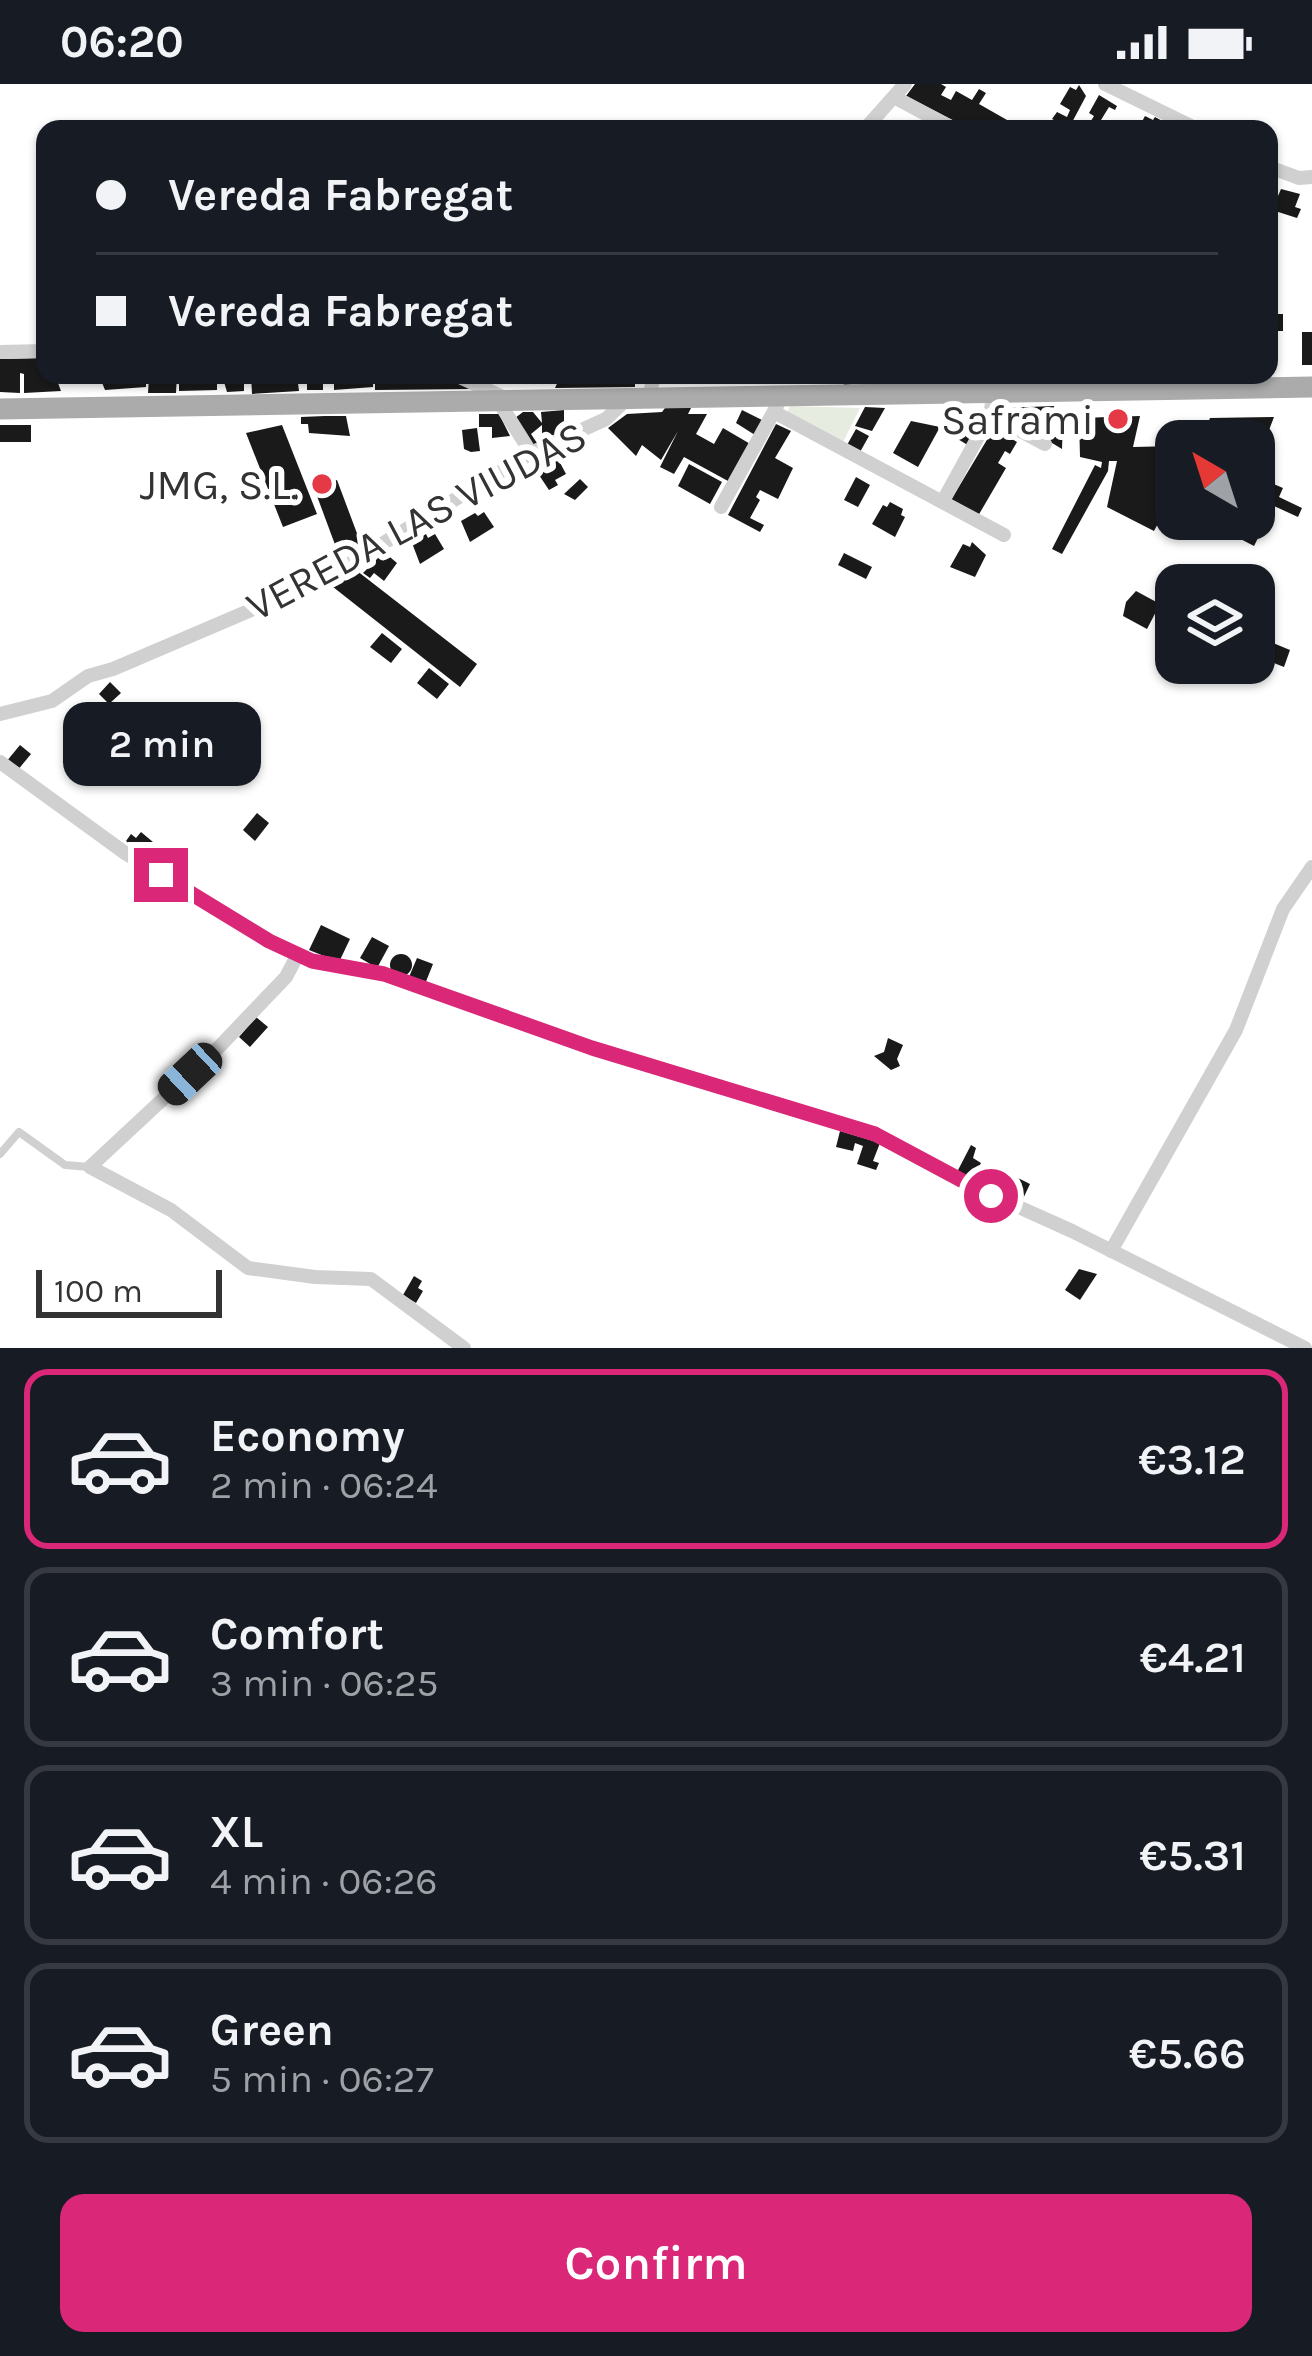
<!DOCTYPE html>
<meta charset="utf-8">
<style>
:root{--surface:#171b24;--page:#20242c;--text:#f1f3f6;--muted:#9ea1a6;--line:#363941;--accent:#db2777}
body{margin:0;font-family:Karla,sans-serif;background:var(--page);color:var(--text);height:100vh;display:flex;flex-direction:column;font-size:45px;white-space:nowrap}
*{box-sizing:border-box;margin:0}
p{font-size:39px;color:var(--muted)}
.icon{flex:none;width:66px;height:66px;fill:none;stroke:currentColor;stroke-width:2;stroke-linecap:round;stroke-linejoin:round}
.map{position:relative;height:1264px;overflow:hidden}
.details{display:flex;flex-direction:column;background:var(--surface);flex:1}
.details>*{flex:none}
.banner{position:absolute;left:36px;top:36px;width:1242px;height:264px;border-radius:24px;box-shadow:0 3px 9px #0004;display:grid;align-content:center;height:264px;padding:0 60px;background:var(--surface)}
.needle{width:78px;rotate:321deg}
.buttons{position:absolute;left:1155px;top:336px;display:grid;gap:24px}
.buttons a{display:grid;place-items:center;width:120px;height:120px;border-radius:24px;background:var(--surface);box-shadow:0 3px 9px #0004;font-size:60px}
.scale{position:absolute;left:36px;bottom:30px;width:186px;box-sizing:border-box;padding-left:12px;border:6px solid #333;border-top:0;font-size:33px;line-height:42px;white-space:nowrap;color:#333;-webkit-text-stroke:9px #fff;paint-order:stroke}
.end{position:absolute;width:54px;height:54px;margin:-27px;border:15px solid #db2777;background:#fff;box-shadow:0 0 0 6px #fff}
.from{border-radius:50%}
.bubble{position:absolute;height:84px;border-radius:24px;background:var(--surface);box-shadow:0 3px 9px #0004;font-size:39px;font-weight:600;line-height:84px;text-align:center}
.car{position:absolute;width:36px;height:72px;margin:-36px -18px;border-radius:15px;box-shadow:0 0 9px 3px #0007;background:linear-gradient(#222 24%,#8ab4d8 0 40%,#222 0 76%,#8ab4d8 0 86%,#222 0)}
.banner b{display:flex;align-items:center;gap:42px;height:114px;font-size:45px}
.banner b+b{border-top:3px solid var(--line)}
.banner i{width:30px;height:30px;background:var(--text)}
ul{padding:21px 0 0;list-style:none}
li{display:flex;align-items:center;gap:36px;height:180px;margin:0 24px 18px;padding:0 36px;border:6px solid var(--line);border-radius:24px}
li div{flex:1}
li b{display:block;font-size:45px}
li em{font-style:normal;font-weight:600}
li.on{border-color:var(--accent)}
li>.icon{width:108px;height:108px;stroke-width:1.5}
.action{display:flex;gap:24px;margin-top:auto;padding:24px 60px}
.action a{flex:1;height:138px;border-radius:24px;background:var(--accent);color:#fff;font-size:48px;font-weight:600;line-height:138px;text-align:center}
.status{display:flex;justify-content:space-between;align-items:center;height:84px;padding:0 60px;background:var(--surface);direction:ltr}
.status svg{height:33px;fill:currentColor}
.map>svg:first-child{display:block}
.green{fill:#e6ecdf}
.building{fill:#1a1a1a}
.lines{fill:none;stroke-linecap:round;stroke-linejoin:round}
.lane{stroke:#d0d0d0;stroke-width:8}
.street{stroke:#d0d0d0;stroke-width:14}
.primary{stroke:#ababab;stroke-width:21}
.route{stroke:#db2777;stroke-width:15}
.poi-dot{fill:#e63946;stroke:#fff;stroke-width:4.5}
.labels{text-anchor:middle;stroke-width:12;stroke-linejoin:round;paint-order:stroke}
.poi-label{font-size:42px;fill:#333;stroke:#fff;text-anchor:end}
.street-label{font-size:42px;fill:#333;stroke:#fff}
</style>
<div class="status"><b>06:20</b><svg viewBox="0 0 49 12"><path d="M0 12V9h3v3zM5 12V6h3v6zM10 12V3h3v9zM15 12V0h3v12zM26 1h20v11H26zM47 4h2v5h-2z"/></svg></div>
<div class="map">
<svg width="1312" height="1264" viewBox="0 0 1312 1264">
<rect width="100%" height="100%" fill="#fff"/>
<!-- green -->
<polygon class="green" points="790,322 860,324 843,358 786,331"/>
<!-- building -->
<g class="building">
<polygon points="915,0 941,0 946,3 941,11 951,16 956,7 972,16 979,5 986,9 979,20 1023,45 970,45 906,12"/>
<polygon points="1079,1 1086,12 1069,44 1052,35 1057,28 1067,33 1070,26 1060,20 1070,3 1076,6"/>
<polygon points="1099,11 1117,22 1115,26 1109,23 1101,36 1107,39 1104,45 1089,40 1094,32 1089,29"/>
<polygon points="1145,32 1153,36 1155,33 1177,45 1138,45"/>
<polygon points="1281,105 1300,110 1295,123 1301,125 1297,134 1272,126"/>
<polygon points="1269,219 1275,219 1275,230 1283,230 1283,247 1269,247"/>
<rect x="1302" y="248" width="10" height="33"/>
<polygon points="45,274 45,291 55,291 61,307 24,309 24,290 20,289 20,309 0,308 0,275"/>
<polygon points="99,291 146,291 146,303 105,306"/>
<polygon points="160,291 177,291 176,309 148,309 149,294"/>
<polygon points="179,291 217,291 217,306 179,307"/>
<polygon points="222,291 244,291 244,307 227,308"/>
<polygon points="251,291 297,291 299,307 252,310"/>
<rect x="307" y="291" width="16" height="15"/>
<polygon points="334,291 373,291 373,303 334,306"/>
<polygon points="375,291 386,291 386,299 398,298 397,291 416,291 416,295 443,291 475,305 375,306"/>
<polygon points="561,291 623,291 623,295 635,295 635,303 555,304"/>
<polygon points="770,291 817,291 817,296 770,300"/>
<polygon points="843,291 871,291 871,298 844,301"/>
<polygon points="1054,322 1055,336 1063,336 1062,365 1037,350 1037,335 1004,336 1004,324"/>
<polygon points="865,323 885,324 872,347 855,342"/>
<polygon points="665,324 691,324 688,330 707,330 696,350 714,360 723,344 752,361 728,397 684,373 674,390 660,383 678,347 661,376 642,361 636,372 608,344 627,330 662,328"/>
<polygon points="564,326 564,347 542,355 542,341 531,350 537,359 531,363 511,337 523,328 533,328 542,339 541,328"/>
<polygon points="742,326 762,336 755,351 736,339"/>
<polygon points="479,330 499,330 510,352 492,354 492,343 479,343"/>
<polygon points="325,332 346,332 350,352 309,349 308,340 301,340 301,333"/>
<polygon points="1140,332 1133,363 1176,362 1176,395 1169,419 1154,447 1107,423 1117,377 1109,377 1108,387 1062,470 1052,465 1095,381 1101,384 1102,378 1080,373 1079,334"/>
<polygon points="1274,333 1254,385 1254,357 1201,357 1210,334"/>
<polygon points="911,337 940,343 918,383 893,369"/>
<polygon points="965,337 981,341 971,363 956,354"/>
<polygon points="776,340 791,347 775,374 793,384 778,415 760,406 756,413 760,416 750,434 764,441 760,448 728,431"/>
<rect x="0" y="341" width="31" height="17"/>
<polygon points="282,341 317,430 283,443 246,349"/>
<polygon points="477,344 480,367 471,368 464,365 462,346"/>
<polygon points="994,344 1017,358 1010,370 1005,367 998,379 1006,384 978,432 951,416"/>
<polygon points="856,345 869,352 860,368 847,361"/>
<polygon points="557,373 566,390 555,396 558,401 549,406 535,385"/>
<polygon points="689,380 722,398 710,420 678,402"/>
<polygon points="1254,392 1283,404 1279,413 1302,424 1298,433 1274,422 1254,462 1202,435 1254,435"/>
<polygon points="856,393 870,401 858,423 844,416"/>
<polygon points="580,395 588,403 575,416 564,410"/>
<polygon points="337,396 361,460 340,474 314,404"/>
<polygon points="890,418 903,425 901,431 905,433 895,453 872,440 883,421 887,423"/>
<polygon points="484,428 494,443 470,458 461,437 475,429 478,432"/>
<polygon points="426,450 428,454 435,450 444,465 420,480 412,459"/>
<polygon points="972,458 986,471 975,493 950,483 963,460 970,463"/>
<polygon points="384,468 397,479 384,497 374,489 370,494 363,489"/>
<polygon points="844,469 872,483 866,495 838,481"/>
<polygon points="352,483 477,580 460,603 328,499"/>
<polygon points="1136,507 1160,520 1147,545 1123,532 1126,518"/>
<polygon points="382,549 402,565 391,579 370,563"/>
<polygon points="1266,556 1290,566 1284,583 1259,573"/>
<polygon points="429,584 449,600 437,615 417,599"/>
<polygon points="110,598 121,609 109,620 99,610"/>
<polygon points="20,661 31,670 17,687 6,678"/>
<polygon points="257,729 269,739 255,757 243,746"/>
<polygon points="141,748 153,758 144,771 126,757 131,750 136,754"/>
<polygon points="321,841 350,855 339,878 309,866"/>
<polygon points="372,853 389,862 377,884 360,874"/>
<circle cx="401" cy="881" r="11"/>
<polygon points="417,874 433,880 425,900 409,893"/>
<polygon points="256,933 268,943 250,963 239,953"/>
<polygon points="888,954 903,961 897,975 900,982 891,986 874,972 884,968"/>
<polygon points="840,1047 880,1059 873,1077 879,1079 876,1086 857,1080 863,1062 855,1059 853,1067 836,1063"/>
<polygon points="971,1061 976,1064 973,1074 981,1079 972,1096 956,1090"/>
<polygon points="1014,1092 1030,1100 1021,1119 1005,1110"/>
<polygon points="1079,1185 1097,1190 1080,1216 1065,1206"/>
<polygon points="414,1192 422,1197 418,1204 423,1207 416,1219 403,1211"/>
</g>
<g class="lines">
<!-- lane -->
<polyline class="lane" points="0,1070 19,1048 65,1081 90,1083"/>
<!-- street -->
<g class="street">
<polyline points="1105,0 1197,45"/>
<polyline points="894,13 954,45"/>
<polyline points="865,45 905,0"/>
<polyline points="1269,83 1299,94 1312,93"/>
<polyline points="0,268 45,267"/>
<polyline points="455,291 503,313"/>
<polyline points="915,291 916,310"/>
<polyline points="649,314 654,291"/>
<polyline points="497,315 531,369"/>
<polyline points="774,328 1004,451"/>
<polyline points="990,331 1045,360"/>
<polyline points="943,417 990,331 994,308"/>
<polyline points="721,423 777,322"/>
<polyline points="0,630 52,617 88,592 113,585 328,493 531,369 606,335 628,314"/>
<polyline points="0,678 125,769 269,857 312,877 384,890 592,964 875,1050 967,1100 1072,1147 1305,1264"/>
<polyline points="298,870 286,893 221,961 90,1083 171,1126 248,1184 315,1193 371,1195 464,1264"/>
<polyline points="1111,1167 1236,946 1283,825 1312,783"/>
</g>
<!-- primary -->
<polyline class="primary" points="0,325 1312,303"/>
</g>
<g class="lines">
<!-- route -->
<polyline class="route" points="161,791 269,857 312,877 384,890 592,964 875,1050 991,1112"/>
</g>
<!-- markers -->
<g class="poi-dot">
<circle cx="1118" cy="335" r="12"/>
<circle cx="322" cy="400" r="12"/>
</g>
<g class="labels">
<!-- poi labels -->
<g class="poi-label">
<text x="1094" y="350">Saframi</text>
<text x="298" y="415">JMG, S.L.</text>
</g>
<!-- street labels -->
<g class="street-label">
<text transform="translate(416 436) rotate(-28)" y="15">VEREDA LAS VIUDAS</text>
</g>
</g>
</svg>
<div class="buttons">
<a><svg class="needle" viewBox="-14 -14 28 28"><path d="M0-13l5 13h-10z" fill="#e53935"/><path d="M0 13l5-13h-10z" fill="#9ea1a6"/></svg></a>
<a><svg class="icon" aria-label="layers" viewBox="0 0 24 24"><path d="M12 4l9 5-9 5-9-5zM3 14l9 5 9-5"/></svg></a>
</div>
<div class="scale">100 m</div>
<i class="end from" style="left:991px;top:1112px"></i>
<i class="end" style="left:161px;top:791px"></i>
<div class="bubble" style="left:63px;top:618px;width:198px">2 min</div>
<i class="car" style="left:190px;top:990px;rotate:227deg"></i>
<div class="banner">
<b><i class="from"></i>Vereda Fabregat</b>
<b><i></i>Vereda Fabregat</b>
</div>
</div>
<section class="details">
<ul>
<li class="on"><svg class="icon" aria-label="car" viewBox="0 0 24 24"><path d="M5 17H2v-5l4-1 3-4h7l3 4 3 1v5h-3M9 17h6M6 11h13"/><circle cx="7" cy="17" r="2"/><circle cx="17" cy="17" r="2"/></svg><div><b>Economy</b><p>2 min · 06:24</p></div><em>€3.12</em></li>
<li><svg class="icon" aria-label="car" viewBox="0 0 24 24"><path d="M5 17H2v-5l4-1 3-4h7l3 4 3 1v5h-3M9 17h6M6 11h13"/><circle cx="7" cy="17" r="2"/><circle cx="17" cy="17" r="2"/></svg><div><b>Comfort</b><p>3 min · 06:25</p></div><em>€4.21</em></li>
<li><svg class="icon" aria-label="car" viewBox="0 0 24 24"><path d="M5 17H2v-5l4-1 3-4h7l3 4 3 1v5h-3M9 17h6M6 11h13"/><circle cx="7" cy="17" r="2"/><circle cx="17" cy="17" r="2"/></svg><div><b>XL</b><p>4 min · 06:26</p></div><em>€5.31</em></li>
<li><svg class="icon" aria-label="car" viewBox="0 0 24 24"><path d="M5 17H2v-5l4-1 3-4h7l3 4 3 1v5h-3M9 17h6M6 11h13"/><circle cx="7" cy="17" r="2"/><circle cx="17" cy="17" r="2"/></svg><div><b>Green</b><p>5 min · 06:27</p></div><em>€5.66</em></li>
</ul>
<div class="action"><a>Confirm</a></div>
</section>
